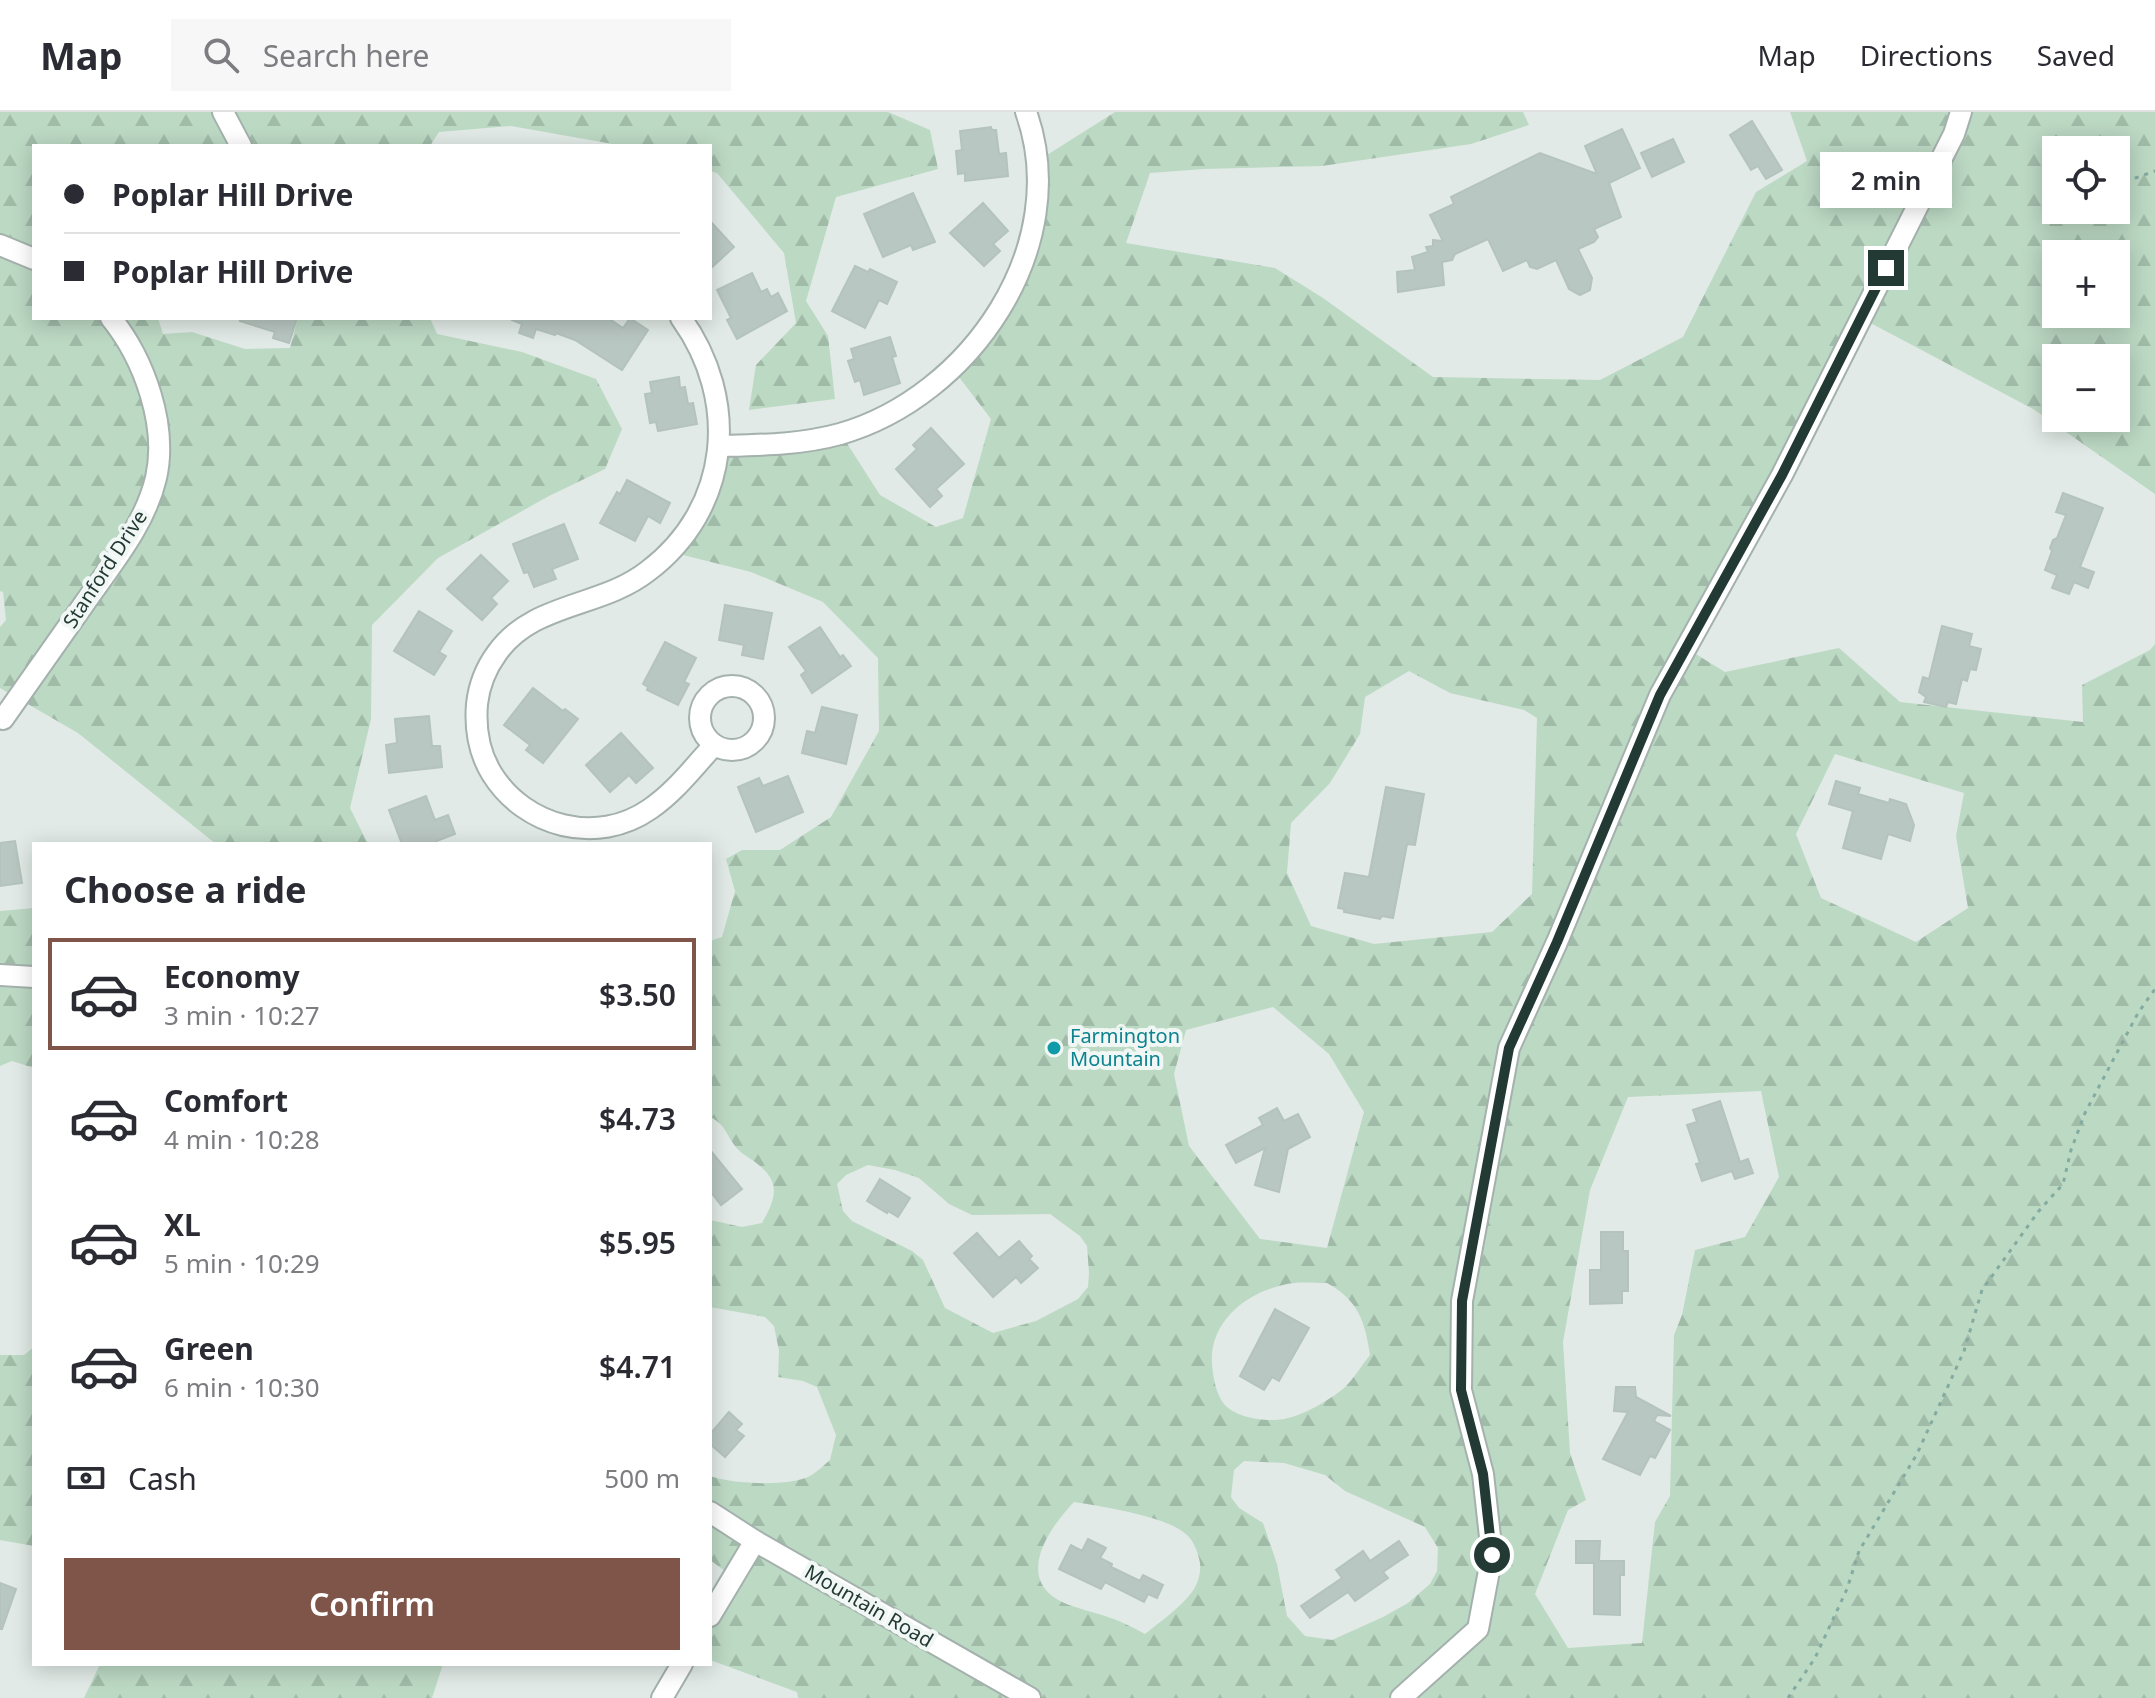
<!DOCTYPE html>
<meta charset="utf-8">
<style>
:root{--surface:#fff;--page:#f7f7f7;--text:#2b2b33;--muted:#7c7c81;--line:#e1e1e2;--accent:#7f5449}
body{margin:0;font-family:"Noto Sans",sans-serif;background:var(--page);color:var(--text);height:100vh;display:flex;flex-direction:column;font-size:30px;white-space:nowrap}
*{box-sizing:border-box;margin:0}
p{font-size:26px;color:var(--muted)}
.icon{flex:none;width:44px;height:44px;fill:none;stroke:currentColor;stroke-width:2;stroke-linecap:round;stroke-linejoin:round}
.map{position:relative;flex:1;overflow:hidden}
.sheet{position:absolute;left:32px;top:730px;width:680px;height:824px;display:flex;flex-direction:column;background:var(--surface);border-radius:0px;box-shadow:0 4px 20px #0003}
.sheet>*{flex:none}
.guide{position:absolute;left:32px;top:32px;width:680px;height:176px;border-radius:0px;box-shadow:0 4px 20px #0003;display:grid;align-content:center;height:176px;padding:0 32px;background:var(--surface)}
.tools{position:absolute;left:2042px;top:24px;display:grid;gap:16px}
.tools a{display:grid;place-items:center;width:88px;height:88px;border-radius:0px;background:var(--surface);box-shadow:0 4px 20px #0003;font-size:40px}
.end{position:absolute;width:36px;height:36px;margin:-18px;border:10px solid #233934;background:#fff;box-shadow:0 0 0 4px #fff}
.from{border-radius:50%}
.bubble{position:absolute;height:56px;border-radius:0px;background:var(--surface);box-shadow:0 4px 20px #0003;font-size:26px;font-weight:600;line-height:56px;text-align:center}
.guide b{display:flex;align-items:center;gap:28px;height:76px;font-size:30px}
.guide b+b{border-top:2px solid var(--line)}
.guide i{width:20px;height:20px;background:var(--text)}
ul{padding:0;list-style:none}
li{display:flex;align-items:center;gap:24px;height:112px;margin:0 16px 12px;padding:0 16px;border:4px solid transparent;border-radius:0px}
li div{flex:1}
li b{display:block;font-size:30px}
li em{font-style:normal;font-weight:600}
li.current{border-color:var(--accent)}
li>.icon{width:72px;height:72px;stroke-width:1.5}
h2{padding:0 32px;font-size:36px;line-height:96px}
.pay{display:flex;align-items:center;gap:20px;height:88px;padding:0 32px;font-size:30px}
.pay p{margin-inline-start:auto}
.primary-button{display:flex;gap:16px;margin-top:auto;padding:16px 32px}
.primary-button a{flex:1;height:92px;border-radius:0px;background:var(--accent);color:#fff;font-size:32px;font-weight:600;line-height:92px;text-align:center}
header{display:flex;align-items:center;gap:48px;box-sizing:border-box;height:112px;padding:0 40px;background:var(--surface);border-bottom:2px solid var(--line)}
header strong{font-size:38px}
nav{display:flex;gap:44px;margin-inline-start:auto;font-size:28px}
.search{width:560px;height:72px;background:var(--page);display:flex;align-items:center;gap:20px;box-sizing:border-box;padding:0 28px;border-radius:0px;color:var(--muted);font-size:30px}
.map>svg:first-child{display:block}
.forest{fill:url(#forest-firs);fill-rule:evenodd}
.building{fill:#b9c7c2;stroke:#b4c3bd;stroke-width:2}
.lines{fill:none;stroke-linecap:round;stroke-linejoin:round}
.minor-casing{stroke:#a4b1ad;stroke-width:24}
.path{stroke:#84aba0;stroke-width:3;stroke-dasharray:4 6;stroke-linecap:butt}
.minor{stroke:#fff;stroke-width:20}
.route{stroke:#233934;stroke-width:10}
.culture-dot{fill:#0f9aa8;stroke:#f1f7f4;stroke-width:3}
.labels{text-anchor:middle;stroke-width:8;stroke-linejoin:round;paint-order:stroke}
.street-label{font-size:20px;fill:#233934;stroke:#f1f7f4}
.culture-label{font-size:20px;fill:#0d838f;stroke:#f1f7f4;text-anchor:start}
</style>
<header>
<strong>Map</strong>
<div class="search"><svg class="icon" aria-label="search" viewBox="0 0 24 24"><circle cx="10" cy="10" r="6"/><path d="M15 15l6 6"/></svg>Search here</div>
<nav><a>Map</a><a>Directions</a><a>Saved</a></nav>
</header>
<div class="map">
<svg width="2155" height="1586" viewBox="0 0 2155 1586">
<defs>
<pattern id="forest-firs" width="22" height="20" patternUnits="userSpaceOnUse" patternTransform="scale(2)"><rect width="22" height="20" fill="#bcd9c4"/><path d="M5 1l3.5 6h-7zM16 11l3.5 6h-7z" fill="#a1bba9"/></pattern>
</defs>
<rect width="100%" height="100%" fill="#e1eae6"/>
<!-- forest -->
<g class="forest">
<polygon points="0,0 888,0 930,18 938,57 836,85 806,189 828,224 835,287 749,298 756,253 796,211 784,141 717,61 710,59 710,34 624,34 511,14 439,20 430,34 34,34 34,206 158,206 163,222 192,220 245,237 290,236 298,206 430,206 437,222 522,240 596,267 622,317 605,357 549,384 438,446 372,513 371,607 350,696 368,732 216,732 78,621 0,576 0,515 6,508 3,480 0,479"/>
<path d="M1115,0H1523L1529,13L1471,32L1322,54L1204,57L1150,61L1126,131L1275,156L1323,186L1433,265L1600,268L1683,225L1756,80L1807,49L1790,0H2155V382L2033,297L1861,206L1686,536L1725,560L1839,536L1900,590L2083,610L2082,573L2150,538L2155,532V1586H798L797,1580L710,1548V1504L733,1465L710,1448V1364C732,1372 789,1375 810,1364C817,1360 824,1353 830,1348L836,1323L817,1275L803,1269L778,1265L779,1239L774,1214L765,1205L710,1195V1108L742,1115L762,1111C776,1086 782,1070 755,1050C748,1045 739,1040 735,1034C726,1022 725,1012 710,1005V829L722,825L735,779L726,747L742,738H780L831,705L879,619L878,546L823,490L751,460L671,440L719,334L841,322L880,383L936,415L963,406L991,307L952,256L1015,168L1036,50ZM2056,38H2116V98H2056ZM2056,142H2116V202H2056ZM2056,246H2116V306H2056ZM1409,559L1450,581L1524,598L1537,606L1532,782L1492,820L1374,832L1311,814L1287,761L1291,711L1330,671L1360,622L1365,585ZM1835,642L1964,681L1956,724L1968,796L1916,830L1821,786L1796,722ZM1273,895L1329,942L1364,1000L1327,1136L1260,1127L1189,1034L1174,962L1186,918ZM1761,979L1779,1065L1745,1125L1695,1138L1682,1203L1674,1223L1670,1384L1655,1410L1642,1531L1568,1536L1535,1482L1568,1398L1586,1388L1570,1341L1563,1230L1590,1078L1628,985ZM868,1053L895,1058L919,1066L949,1092L972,1103L1050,1102L1080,1124L1087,1134L1089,1161L1088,1175L1078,1187L1036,1209L993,1221L945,1196L923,1148L912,1139L852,1109L843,1099L837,1072L846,1063ZM1327,1171C1358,1188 1365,1209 1370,1243C1361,1254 1353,1268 1343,1277C1329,1288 1306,1302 1288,1306C1270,1311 1237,1307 1224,1292C1216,1282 1213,1265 1212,1252C1209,1210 1246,1181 1283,1173C1297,1169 1313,1171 1327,1171ZM1244,1349L1284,1351L1325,1363L1345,1379L1425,1415L1438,1436L1437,1459L1430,1472L1408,1491L1383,1505L1332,1528L1305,1524L1287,1504L1277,1452L1263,1411L1239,1396L1231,1385L1234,1358ZM1074,1390C1101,1394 1161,1404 1182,1419C1193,1426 1198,1439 1200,1451C1201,1461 1198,1472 1192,1480C1179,1497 1161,1509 1145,1522C1134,1516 1122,1510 1111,1506C1095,1500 1077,1497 1062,1490C1014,1466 1049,1416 1074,1390Z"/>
<polygon points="34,796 34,956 12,949 0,954 0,799"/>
<polygon points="34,1235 34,1434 0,1428 0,1243 24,1243"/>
<polygon points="100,1552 443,1552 432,1586 84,1586"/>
</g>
<!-- building -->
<g class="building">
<polygon points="1752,9 1782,58 1766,67 1758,54 1751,58 1730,23"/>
<polygon points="991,15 992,18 996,18 999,42 1006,41 1008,64 965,69 965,61 958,62 956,39 962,38 960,19"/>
<polygon points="1622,17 1640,56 1609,71 1621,105 1594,117 1598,125 1594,130 1578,137 1592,166 1590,178 1580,183 1569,177 1556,148 1537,157 1530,155 1527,148 1503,159 1488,127 1455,142 1452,148 1442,150 1444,173 1398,180 1397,160 1415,158 1412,145 1428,140 1426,135 1433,134 1433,128 1443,129 1430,103 1454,92 1451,85 1540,41 1597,62 1585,34"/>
<polygon points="1673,27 1684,50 1652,65 1641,41"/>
<polygon points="913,81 935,130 913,138 911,133 883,145 864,102"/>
<polygon points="983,91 1008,119 993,132 1000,139 984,154 950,121"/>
<polygon points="710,109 734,135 710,157"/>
<polygon points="855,154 868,160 870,157 897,170 887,192 879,188 865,216 832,199"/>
<polygon points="752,161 761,180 767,177 771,185 778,181 787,199 737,227 727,208 731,206 717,178"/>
<polygon points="241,206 297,206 289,231 273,226 275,220 240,209"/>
<polygon points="513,206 608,206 623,216 630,206 648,218 622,258 575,228 556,221 555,223 536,217 533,226 519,221 522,212 512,208"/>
<polygon points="890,225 896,244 892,245 900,271 864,283 860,268 855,270 848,249 854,247 851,237"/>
<polygon points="679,265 680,276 685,275 688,292 693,291 697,312 658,319 656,310 650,311 645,282 652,281 650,270"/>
<polygon points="931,316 964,352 936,377 942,384 930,395 896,357 917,337 913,333"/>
<polygon points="627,368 670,391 660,411 648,404 635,429 600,411 617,380 620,382"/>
<polygon points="2063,381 2103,396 2080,455 2094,460 2088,476 2074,470 2069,482 2052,476 2057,463 2045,458 2052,439 2050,436 2053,428 2057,426 2066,403 2056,400"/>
<polygon points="564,412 578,447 552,457 556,467 534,475 528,460 524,461 513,432"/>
<polygon points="481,443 508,469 491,486 497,492 482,508 447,477"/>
<polygon points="725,493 772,501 763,547 742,543 744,533 719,528"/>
<polygon points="419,499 452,519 439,540 446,544 434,563 394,539"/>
<polygon points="1942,514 1972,522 1969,534 1981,537 1976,558 1970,557 1967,569 1962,567 1956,592 1948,590 1946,595 1924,590 1926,585 1919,580 1923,565 1929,567"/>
<polygon points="820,515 840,545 843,543 851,554 812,581 801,563 806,559 789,535"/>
<polygon points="665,530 696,546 684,570 689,572 678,593 647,578 648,575 643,572"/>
<polygon points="533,576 563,599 565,597 578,607 543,651 526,638 530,633 504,613"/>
<polygon points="822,595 857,603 846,652 802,641 807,619 815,621"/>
<polygon points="429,604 432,634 440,634 442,655 389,661 386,633 397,631 395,607"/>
<polygon points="621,621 653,656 636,671 629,663 610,680 586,653"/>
<polygon points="788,664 803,700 756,720 738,675 759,666 763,674"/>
<polygon points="1836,669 1860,676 1858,682 1889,691 1890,687 1906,692 1914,713 1910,729 1888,722 1881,747 1843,736 1853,699 1829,692"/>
<polygon points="1386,675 1424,682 1415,733 1407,732 1393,806 1382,804 1380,807 1344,800 1344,797 1338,796 1345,761 1369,765"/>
<polygon points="426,684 435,708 448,703 455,722 429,732 402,732 389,698"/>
<polygon points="15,729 22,771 0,774 0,731"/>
<polygon points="1720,989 1740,1050 1748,1047 1753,1061 1735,1067 1732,1059 1702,1069 1696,1052 1700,1051 1687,1013 1697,1010 1693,998"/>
<polygon points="1277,996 1284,1009 1298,1002 1310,1025 1288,1037 1279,1080 1255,1073 1265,1036 1236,1051 1226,1033 1263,1013 1259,1006"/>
<polygon points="710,1038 742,1077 721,1093 710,1079"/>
<polygon points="880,1067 910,1086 898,1105 888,1099 887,1101 867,1089"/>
<polygon points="1601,1120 1623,1120 1623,1139 1628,1139 1628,1179 1622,1179 1622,1191 1590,1192 1590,1158 1601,1158"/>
<polygon points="977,1121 999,1146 1019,1129 1032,1144 1029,1147 1038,1156 1021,1171 1016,1165 993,1185 954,1141"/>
<polygon points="1275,1197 1309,1216 1279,1269 1272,1265 1264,1278 1240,1264"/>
<polygon points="1616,1275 1635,1275 1636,1285 1671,1304 1657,1303 1654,1309 1670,1318 1655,1346 1650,1344 1640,1363 1603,1347 1628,1300 1614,1299"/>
<polygon points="729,1300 742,1312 736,1318 744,1324 725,1345 710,1332 710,1322"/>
<polygon points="1088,1427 1106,1436 1100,1446 1112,1452 1111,1455 1140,1469 1143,1463 1163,1473 1157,1486 1148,1482 1144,1490 1105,1470 1101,1477 1059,1457 1071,1433 1082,1439"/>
<polygon points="1399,1429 1408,1443 1383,1460 1388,1466 1355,1489 1348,1480 1310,1506 1301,1494 1342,1466 1336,1458 1363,1439 1370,1449"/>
<polygon points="1576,1429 1600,1429 1599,1449 1624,1449 1624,1463 1620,1463 1620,1503 1594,1502 1594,1451 1576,1451"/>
<polygon points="0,1471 16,1477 2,1517 0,1517"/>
</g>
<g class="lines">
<defs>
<g id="minor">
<polyline points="223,0 241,34"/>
<polyline points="0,133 34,147"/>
<path d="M681,206C740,288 731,396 648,459C601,496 533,490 497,541C486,556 479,574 477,592C475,616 479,641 492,662C525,715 597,734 650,697C675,680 694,655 714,633"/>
<path d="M719,334C759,333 800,333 840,322C970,285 1074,134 1026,0"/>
<circle cx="732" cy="606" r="32"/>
<path d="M3,607C30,569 57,530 84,492C111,453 145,413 156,366C168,313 144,247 111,206"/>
<polyline points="0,863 34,865"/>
<polyline points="710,1400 755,1429 1030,1586"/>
<polyline points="710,1504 755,1429"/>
<polyline points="662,1586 682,1552"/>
<polyline points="1401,1586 1478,1517 1492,1443 1483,1362 1461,1278 1462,1189 1509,936 1557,830 1660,583 1782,363 1954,22 1961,0"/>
</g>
</defs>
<!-- minor casing -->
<use href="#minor" class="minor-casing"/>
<!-- path -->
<g class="path">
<polyline points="2116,73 2155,59"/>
<polyline points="1788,1586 1815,1546 1847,1477 1859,1439 1917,1342 1964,1239 1982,1178 2038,1100 2063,1072 2071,1038 2085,1001 2138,901 2155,877"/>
</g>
<!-- minor -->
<use href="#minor" class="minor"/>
</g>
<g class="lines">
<!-- route -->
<polyline class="route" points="1492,1443 1483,1362 1461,1278 1462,1189 1509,936 1557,830 1660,583 1782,363 1886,156"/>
</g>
<!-- markers -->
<circle class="culture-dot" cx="1054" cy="936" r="8"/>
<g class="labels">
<!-- street labels -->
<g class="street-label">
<text transform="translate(105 457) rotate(-57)" y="7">Stanford Drive</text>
<text transform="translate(869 1494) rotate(30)" y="7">Mountain Road</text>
</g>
<!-- culture labels -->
<g class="culture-label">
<text x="1070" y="931">Farmington<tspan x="1070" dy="23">Mountain</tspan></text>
</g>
</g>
</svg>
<div class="tools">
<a><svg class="icon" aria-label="locate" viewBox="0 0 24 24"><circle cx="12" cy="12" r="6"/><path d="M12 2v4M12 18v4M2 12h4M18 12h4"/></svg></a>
<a>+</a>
<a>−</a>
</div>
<i class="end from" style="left:1492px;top:1443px"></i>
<i class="end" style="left:1886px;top:156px"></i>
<div class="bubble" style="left:1820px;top:40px;width:132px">2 min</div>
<div class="guide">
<b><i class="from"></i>Poplar Hill Drive</b>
<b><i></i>Poplar Hill Drive</b>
</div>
<section class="sheet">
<h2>Choose a ride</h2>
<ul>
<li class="current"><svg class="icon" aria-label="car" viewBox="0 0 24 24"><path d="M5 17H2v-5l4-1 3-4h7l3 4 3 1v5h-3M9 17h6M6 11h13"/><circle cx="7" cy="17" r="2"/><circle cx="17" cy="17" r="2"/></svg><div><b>Economy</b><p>3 min · 10:27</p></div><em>$3.50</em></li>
<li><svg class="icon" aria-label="car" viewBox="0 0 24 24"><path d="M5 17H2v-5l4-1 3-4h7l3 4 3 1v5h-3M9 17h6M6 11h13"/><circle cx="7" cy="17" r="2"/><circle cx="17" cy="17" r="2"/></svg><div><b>Comfort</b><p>4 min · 10:28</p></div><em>$4.73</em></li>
<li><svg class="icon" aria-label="car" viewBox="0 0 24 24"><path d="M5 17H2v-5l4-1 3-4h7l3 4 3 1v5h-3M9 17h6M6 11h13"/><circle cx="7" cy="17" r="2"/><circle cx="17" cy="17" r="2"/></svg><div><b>XL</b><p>5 min · 10:29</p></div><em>$5.95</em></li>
<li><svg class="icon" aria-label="car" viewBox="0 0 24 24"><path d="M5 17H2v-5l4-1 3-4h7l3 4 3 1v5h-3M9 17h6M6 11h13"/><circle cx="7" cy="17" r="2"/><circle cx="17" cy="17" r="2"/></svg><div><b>Green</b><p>6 min · 10:30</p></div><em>$4.71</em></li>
</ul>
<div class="pay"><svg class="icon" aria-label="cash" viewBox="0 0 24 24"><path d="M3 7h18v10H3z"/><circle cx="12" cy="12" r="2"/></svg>Cash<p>500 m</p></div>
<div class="primary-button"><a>Confirm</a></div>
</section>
</div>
